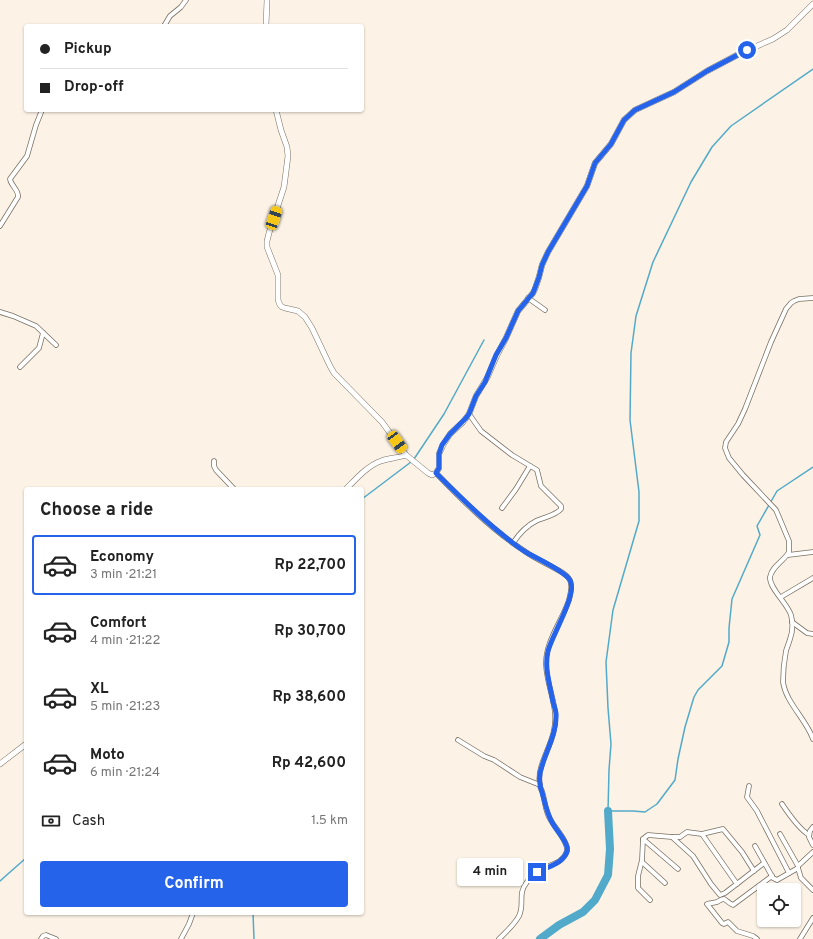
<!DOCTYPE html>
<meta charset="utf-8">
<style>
:root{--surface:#fff;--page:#f6f6f6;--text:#222;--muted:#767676;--line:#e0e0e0;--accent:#2563eb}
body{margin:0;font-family:Overpass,sans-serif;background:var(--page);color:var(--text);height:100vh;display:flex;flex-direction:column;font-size:15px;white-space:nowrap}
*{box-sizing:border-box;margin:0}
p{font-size:13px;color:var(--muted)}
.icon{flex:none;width:22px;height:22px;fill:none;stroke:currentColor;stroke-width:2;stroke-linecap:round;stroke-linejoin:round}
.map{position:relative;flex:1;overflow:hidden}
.drawer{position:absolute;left:24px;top:487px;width:340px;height:428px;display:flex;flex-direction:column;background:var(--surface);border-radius:4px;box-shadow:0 1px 3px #0004}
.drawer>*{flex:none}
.banner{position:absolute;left:24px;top:24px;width:340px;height:88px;border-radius:4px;box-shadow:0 1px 3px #0004;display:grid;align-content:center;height:88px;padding:0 16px;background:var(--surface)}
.controls{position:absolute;left:757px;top:883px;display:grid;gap:8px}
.controls a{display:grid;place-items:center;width:44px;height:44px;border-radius:4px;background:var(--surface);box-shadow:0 1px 3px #0004;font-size:20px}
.end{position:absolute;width:18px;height:18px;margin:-9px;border:5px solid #2563eb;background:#fff;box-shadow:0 0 0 2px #fff}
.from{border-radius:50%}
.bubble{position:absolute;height:28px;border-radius:4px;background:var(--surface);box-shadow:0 1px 3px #0004;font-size:13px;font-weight:700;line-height:28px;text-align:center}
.car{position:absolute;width:12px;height:24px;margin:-12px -6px;border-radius:5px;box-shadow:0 0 3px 1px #0007;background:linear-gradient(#f5c518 24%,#345 0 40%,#f5c518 0 76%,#345 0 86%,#f5c518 0)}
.banner b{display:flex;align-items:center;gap:14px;height:38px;font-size:15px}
.banner b+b{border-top:1px solid var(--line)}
.banner i{width:10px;height:10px;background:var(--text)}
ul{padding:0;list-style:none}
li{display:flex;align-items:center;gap:12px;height:60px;margin:0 8px 6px;padding:0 8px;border:2px solid transparent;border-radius:4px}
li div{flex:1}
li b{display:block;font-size:15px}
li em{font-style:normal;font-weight:700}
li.on{border-color:var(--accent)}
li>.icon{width:36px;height:36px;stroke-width:1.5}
h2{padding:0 16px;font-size:18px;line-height:48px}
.pay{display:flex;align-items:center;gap:10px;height:44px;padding:0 16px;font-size:15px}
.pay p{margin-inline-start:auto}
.cta{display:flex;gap:8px;margin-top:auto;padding:8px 16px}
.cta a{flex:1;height:46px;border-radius:4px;background:var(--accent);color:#fff;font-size:16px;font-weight:700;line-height:46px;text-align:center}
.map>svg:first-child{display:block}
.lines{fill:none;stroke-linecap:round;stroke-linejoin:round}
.stream{stroke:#52aacb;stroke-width:1.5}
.river{stroke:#52aacb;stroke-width:8}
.minor-casing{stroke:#797165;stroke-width:5.5}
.tertiary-casing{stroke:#797165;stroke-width:6}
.minor{stroke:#fff;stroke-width:4}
.tertiary{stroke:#fff;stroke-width:5}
.route{stroke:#2563eb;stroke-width:5}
</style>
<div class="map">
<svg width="813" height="939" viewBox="0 0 813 939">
<rect width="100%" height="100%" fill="#fcf2e5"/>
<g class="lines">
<!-- stream -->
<g class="stream">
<polyline points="813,69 731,126 712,147 691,182 653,262 636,316 631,353 630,420 639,492 639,521 613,610 606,662 608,708 611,744 609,770 608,811 633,811 645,812 657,804 675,780 678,759 685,727 694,697 698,690 722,666 729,642 729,628 732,599 760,535 757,526 777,491 813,467"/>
<polyline points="414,459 444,414 484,340"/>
<polyline points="362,499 411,462"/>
<polyline points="0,881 26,858"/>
<polyline points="253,913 254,939"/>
</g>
<!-- river -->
<polyline class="river" points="540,939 559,925 583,912 595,900 608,875 610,849 608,811"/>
<defs>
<g id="minor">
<polyline points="164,26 170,16 181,7 186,0"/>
<path d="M0,226L18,197C19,190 11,186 10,179L27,156L36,125L42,110"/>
<polyline points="528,298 545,310"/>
<path d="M813,298L799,299L794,301L791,303L786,309L771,342L745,409L738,424L726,442L725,448L729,458L743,475L776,510L789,541V552C784,561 772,566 770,577C769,588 787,603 791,615C793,623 793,631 790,639C789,643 787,647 786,651C784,661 783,672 783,682C786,703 806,719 813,739"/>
<polyline points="0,312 13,316 36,326 56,345"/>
<polyline points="20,367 39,348 43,333"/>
<path d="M469,414L481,431L512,455L537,470L541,486L561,506V509C555,516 544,517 536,521C526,526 519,534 513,543"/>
<polyline points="214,461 214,466 216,470 234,489"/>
<path d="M436,473C463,501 491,529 523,550C535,559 550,565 563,573C567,576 571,579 571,585C572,589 570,595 569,600C562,621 545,642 546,665C547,688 559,707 554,730C551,748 536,767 540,785C540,788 541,789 542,791C545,800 545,809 549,817C553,826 569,842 567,851C563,863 552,864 544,868C537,872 532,876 527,882C517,894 525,904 519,916C514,925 506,932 499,939"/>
<polyline points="502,508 516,489 530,466"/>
<polyline points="788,555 813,552"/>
<polyline points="781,597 813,578"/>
<polyline points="792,622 807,633 813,634"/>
<polyline points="458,740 484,756 494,760 520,777 540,785"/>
<polyline points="749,786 747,797 757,811 789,873"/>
<path d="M782,804C788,813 799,829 809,835"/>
<polyline points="813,827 810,831 809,837 813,845"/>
<polyline points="702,834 737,884"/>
<polyline points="780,834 798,866"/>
<polyline points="672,837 680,837 687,832 702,834 723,829 742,852 754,871"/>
<polyline points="643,839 678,869"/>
<polyline points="755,846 773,878 777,880 798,868 798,866 813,852"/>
<polyline points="642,862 665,883"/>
<polyline points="798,868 801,878 813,890"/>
<polyline points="650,900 638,888 638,876 642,860 643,839 648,835 672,837 693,856 711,884 720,895 725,893 764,863"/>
<polyline points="41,939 43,936 46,935 56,939"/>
<polyline points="181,939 189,924 193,913"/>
<path d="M757,939L753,936L737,931L728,922L724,924L722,923L707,904C710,903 713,903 717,902C719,901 721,899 724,899C726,900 730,904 733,905L772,876"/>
<polyline points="800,939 813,918"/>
</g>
<g id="tertiary">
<polyline points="266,26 267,0"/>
<polyline points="276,110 281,130 287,147 288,156 284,187 269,233 267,241 267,247 278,275 278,300 280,305 282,307 285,308 298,311 305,317 312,328 330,366 334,373 382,422 406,455 428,473 432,475 436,473 439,468 439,454 443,445 450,434 463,422 469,414 476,396 487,378 497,355 506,338 518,311 533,293 535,289 539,277 542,265 548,252 587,186 595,163 611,144 624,120 635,110 674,92 707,71 741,53 773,39 787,30 813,4"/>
<path d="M346,489C356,479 367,466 381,461C389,458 398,458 406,455"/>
<polyline points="0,764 26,744"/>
</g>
</defs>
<!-- minor casing -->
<use href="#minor" class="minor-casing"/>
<!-- tertiary casing -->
<use href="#tertiary" class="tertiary-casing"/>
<!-- minor -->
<use href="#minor" class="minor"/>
<!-- tertiary -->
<use href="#tertiary" class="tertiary"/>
</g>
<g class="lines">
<!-- route -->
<path class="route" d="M537,872C545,868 558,865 563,858C566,855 568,851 567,847C565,839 557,831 553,824C547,814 545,803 542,792C541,789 540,787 540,784C539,778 540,771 542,766C547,749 557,732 556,714C556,710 554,706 553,702C550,685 544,668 548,651C552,635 578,594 570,580C565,572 539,559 529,554C518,548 508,539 498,531C476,513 456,493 436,473L439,468V454L442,445L450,434L466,418L469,414L476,396L485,382L496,355L506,338L518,311L533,293L535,288L539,277L542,265L548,252L587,186L595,163L611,144L624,120L635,110L674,92L707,71L747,50"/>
</g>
</svg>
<div class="controls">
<a><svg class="icon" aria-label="locate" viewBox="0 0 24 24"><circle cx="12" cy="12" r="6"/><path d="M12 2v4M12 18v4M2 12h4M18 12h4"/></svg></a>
</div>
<i class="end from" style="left:747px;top:50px"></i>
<i class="end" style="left:537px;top:872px"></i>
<div class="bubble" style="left:457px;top:858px;width:66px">4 min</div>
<i class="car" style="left:274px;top:218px;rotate:18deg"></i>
<i class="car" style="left:397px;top:442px;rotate:144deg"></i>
<div class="banner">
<b><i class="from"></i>Pickup</b>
<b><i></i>Drop-off</b>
</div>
<section class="drawer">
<h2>Choose a ride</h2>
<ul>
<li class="on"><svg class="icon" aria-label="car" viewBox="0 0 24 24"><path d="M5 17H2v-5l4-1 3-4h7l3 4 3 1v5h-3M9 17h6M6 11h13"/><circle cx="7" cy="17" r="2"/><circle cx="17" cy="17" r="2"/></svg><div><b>Economy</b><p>3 min · 21:21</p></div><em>Rp 22,700</em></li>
<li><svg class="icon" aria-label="car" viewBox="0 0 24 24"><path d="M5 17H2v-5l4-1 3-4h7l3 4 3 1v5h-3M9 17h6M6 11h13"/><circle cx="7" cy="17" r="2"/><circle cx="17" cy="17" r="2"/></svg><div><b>Comfort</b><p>4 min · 21:22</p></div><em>Rp 30,700</em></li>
<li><svg class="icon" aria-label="car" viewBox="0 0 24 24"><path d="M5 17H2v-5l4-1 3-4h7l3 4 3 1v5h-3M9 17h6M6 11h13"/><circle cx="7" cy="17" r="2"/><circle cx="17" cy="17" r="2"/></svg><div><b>XL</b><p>5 min · 21:23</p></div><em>Rp 38,600</em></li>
<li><svg class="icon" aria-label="car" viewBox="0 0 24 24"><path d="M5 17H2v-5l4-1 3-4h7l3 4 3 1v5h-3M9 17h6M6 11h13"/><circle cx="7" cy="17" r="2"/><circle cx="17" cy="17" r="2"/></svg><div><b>Moto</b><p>6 min · 21:24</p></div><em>Rp 42,600</em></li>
</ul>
<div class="pay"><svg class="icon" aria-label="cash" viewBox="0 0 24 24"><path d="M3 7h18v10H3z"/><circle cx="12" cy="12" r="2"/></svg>Cash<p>1.5 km</p></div>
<div class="cta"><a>Confirm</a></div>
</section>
</div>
